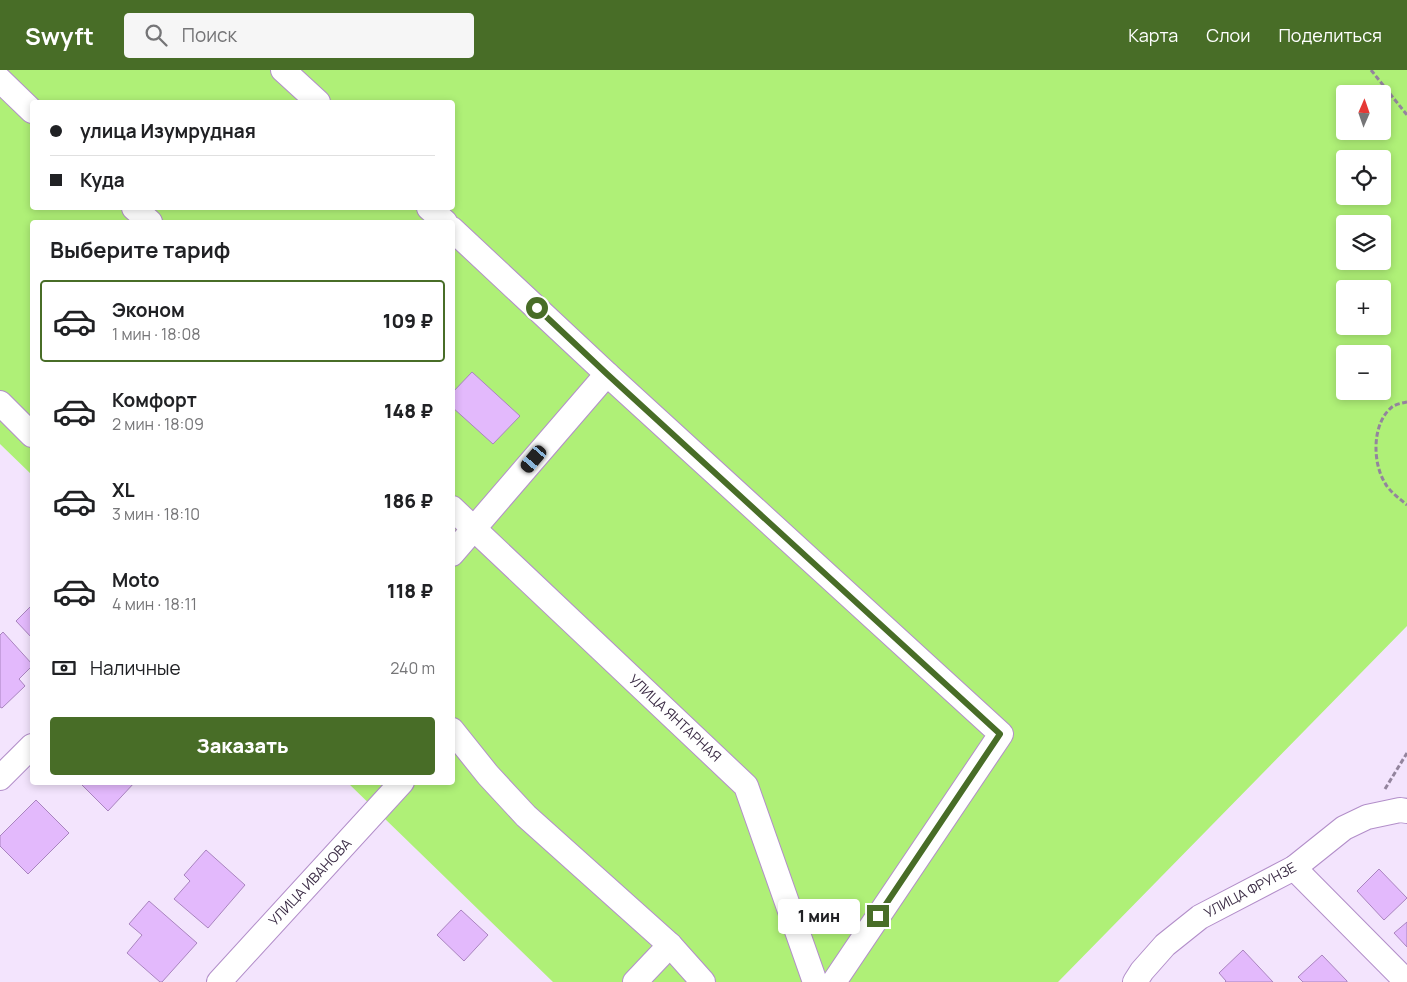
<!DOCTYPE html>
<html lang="ru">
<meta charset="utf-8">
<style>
:root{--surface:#fff;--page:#f6f6f6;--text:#202124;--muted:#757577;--line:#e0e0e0;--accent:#486d27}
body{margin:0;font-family:Manrope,sans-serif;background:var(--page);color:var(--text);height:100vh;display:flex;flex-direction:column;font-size:19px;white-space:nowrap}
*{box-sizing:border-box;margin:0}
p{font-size:16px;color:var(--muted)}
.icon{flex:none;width:28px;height:28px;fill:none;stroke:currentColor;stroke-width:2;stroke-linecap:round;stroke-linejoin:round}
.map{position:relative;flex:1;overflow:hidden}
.sheet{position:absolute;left:30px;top:150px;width:425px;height:565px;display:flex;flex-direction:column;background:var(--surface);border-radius:5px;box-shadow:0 2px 8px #0003}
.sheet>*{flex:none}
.hud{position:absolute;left:30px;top:30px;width:425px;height:110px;border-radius:5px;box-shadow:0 2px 8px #0003;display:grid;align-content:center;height:110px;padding:0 20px;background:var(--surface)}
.needle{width:32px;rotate:2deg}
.tools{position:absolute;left:1336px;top:15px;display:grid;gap:10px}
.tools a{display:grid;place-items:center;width:55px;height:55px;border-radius:5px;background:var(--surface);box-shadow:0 2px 8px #0003;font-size:25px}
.end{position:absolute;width:22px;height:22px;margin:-11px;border:6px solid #486d27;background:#fff;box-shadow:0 0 0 2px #fff}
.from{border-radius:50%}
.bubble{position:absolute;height:35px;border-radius:5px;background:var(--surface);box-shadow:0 2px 8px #0003;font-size:16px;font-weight:800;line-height:35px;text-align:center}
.car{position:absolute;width:15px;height:30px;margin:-15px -8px;border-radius:6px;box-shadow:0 0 4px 1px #0007;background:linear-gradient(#222 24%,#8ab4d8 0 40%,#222 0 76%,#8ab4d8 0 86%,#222 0)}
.hud b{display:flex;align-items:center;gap:18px;height:48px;font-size:19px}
.hud b+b{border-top:1px solid var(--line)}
.hud i{width:12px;height:12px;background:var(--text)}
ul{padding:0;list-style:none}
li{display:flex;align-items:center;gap:15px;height:82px;margin:0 10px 8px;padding:0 10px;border:2px solid transparent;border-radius:5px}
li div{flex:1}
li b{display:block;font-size:19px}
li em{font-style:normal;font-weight:800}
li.active{border-color:var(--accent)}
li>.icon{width:45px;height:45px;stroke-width:1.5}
h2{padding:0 20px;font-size:22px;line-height:60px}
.pay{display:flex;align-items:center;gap:12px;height:55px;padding:0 20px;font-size:19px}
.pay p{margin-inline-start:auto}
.button{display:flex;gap:10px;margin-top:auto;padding:10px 20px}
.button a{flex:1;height:58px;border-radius:5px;background:var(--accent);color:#fff;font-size:20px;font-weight:800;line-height:58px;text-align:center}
header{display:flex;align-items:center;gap:30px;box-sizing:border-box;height:70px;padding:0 25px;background:var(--accent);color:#fff}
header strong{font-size:24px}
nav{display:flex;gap:28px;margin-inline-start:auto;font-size:18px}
.search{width:350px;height:45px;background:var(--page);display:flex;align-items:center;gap:12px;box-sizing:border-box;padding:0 18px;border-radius:5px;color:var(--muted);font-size:19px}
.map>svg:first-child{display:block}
.green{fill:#aff077;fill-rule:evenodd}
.building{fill:#e3b9fc;stroke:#a984bf}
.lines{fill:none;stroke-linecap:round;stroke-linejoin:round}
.minor-casing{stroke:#b28ec9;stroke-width:26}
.path{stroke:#93849d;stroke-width:3;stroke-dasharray:5 2.5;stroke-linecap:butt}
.minor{stroke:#fff;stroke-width:24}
.route{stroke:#486d27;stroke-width:6}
.labels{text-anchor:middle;stroke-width:5;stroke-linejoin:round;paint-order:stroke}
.street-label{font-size:14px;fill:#3c2d46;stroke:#fff}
</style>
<header>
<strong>Swyft</strong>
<div class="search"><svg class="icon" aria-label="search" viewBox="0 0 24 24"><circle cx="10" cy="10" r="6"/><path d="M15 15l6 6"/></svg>Поиск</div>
<nav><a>Карта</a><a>Слои</a><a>Поделиться</a></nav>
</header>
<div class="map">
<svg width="1407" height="912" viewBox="0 0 1407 912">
<rect width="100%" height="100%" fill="#f3e4fd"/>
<!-- green -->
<path class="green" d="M0,0H1407V556L1058,912H553L348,713L452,712V152H32V405L0,374ZM1345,24H1382V61H1345ZM32,32H452V138H32ZM1345,89H1382V126H1345ZM1345,154H1382V191H1345ZM1345,219H1382V256H1345ZM1345,284H1382V321H1345Z"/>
<!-- building -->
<g class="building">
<polygon points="472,302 520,346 493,374 452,337 452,323"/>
<polygon points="32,535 32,568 16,551"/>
<polygon points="3,562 32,594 32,596 19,609 25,616 2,638 0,637 0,565"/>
<polygon points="79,712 135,712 108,741"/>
<polygon points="36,730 69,763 28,804 0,776 0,766"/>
<polygon points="206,780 245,815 208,858 174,829 190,811 184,805"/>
<polygon points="1379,799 1407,828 1384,850 1357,821"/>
<polygon points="149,831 197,873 162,912 160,912 127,883 142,865 129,854"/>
<polygon points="461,840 488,865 464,891 437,865"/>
<polygon points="1407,852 1407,877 1394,863"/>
<polygon points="1243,880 1273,912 1225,912 1226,911 1219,903"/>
<polygon points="1322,885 1347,911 1347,912 1303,912 1298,907"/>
</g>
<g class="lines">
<defs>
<g id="minor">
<polyline points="283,0 318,32"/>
<polyline points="0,10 32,41"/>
<polyline points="134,138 150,152"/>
<polyline points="429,138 445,152"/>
<polyline points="452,159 607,304 1001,664 834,912"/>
<polyline points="0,333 32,365"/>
<polyline points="452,438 746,716 815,912"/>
<polyline points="452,484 607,304"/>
<polyline points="452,660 488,705 526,746 670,875 703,912"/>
<polyline points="0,708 32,676"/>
<polyline points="1294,798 1407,912"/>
<polyline points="219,912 402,712"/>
<polyline points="635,912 670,875"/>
<polyline points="1135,912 1142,901 1165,875 1200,847 1294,798 1344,758 1367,747 1400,740 1407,741"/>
</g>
</defs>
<!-- minor casing -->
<use href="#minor" class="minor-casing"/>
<!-- path -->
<g class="path">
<polyline points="1371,0 1407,45"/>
<path d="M1407,332C1402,333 1396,334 1392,337C1372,353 1372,392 1385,413C1389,421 1400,429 1407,435"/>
<polyline points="1385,719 1407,683"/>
</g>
<!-- minor -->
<use href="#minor" class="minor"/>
</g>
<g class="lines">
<!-- route -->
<polyline class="route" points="537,238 607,304 1000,664 878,846"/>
</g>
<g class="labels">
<!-- street labels -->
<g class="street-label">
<text transform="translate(675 648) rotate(43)" y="5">УЛИЦА ЯНТАРНАЯ</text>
<text transform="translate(310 812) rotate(-47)" y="5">УЛИЦА ИВАНОВА</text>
<text transform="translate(1250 820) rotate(-28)" y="5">УЛИЦА ФРУНЗЕ</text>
</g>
</g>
</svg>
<div class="tools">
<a><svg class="needle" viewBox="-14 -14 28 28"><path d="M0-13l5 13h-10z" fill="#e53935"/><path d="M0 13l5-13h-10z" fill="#757577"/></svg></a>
<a><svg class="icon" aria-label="locate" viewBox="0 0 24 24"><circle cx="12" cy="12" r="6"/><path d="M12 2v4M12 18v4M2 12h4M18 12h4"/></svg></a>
<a><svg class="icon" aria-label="layers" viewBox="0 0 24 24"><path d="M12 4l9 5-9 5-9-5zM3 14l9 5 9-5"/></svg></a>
<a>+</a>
<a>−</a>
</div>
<i class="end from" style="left:537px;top:238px"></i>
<i class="end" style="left:878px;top:846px"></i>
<div class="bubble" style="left:778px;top:829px;width:82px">1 мин</div>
<i class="car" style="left:534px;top:389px;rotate:220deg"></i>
<div class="hud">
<b><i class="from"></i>улица Изумрудная</b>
<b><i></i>Куда</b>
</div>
<section class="sheet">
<h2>Выберите тариф</h2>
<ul>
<li class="active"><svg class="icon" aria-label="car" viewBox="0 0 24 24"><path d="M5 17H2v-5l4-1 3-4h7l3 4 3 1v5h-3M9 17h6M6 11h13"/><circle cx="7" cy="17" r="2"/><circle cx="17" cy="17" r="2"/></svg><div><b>Эконом</b><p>1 мин · 18:08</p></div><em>109 ₽</em></li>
<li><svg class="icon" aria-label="car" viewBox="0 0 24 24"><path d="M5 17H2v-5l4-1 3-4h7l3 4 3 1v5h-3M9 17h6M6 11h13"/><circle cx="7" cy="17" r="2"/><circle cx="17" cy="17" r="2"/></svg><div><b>Комфорт</b><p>2 мин · 18:09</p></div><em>148 ₽</em></li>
<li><svg class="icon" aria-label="car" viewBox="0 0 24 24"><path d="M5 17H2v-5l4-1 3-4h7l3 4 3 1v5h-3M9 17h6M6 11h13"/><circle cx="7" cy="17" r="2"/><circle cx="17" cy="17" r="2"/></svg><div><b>XL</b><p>3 мин · 18:10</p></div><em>186 ₽</em></li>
<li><svg class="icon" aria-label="car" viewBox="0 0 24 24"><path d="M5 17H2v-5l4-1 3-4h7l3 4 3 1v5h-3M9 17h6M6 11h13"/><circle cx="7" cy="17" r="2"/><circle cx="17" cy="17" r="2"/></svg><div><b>Moto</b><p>4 мин · 18:11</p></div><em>118 ₽</em></li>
</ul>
<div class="pay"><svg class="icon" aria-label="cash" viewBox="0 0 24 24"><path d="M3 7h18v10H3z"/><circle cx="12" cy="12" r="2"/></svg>Наличные<p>240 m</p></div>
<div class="button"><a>Заказать</a></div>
</section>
</div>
